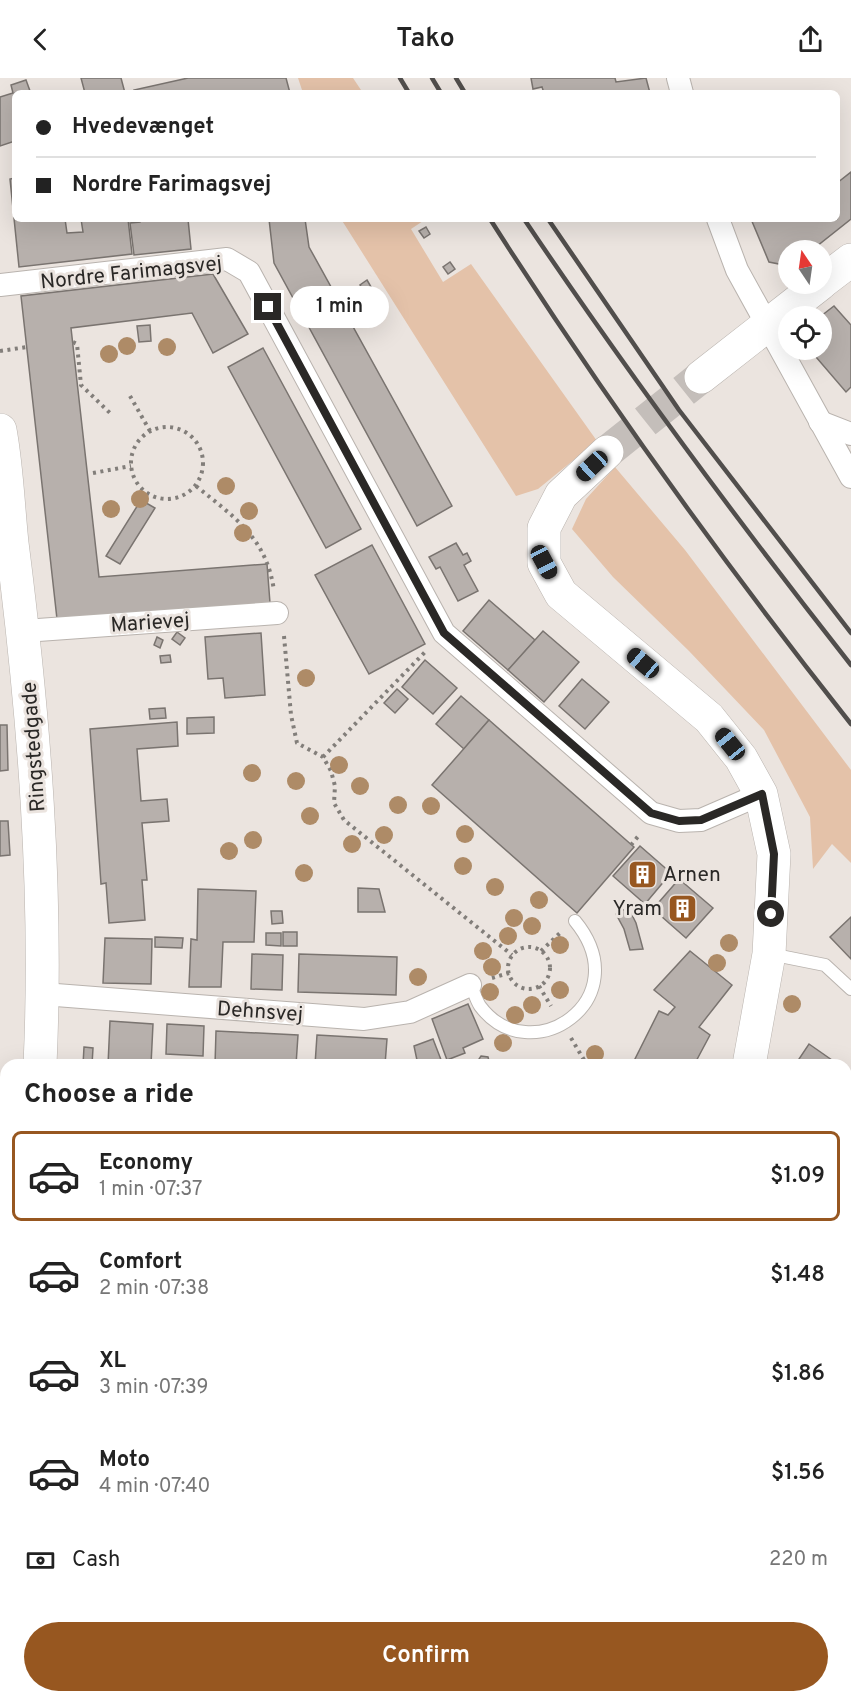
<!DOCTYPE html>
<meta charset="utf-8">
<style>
:root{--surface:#fff;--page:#f2f2f2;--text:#222;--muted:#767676;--line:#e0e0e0;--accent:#975720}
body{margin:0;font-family:Overpass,sans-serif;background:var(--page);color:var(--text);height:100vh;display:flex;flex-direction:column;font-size:22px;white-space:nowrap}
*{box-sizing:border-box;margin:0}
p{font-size:20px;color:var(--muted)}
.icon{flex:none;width:33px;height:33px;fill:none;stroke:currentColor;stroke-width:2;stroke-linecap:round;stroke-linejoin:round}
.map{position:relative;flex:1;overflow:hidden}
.panel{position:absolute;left:0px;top:981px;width:852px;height:644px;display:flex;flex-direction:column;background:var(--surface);border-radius:18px 18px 0 0;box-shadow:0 6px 24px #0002}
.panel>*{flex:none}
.top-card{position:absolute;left:12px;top:12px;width:828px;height:132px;border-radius:9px;box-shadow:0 6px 24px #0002;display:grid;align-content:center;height:132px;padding:0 24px;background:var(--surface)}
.needle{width:39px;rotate:347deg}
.buttons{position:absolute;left:778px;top:162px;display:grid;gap:12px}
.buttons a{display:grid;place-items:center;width:54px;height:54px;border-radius:50%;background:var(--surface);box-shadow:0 6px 24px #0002;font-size:30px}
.end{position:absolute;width:27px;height:27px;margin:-14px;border:8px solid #2a2826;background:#fff;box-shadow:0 0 0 3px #fff}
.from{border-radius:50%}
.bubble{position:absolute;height:42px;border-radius:21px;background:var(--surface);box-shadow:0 6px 24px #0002;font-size:20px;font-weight:600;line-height:42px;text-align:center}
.car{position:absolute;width:18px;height:36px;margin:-18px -9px;border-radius:8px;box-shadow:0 0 4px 2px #0007;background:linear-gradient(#222 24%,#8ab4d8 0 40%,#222 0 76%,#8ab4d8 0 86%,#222 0)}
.top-card b{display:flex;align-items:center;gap:21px;height:57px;font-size:22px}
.top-card b+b{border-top:2px solid var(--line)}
.top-card i{width:15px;height:15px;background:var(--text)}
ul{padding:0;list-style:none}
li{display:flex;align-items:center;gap:18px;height:90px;margin:0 12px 9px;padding:0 12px;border:3px solid transparent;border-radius:9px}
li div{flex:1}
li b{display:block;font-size:22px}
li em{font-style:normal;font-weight:600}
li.on{border-color:var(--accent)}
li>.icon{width:54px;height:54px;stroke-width:1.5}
h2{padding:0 24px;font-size:27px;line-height:72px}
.pay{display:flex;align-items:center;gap:15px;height:66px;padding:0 24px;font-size:22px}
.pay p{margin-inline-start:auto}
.action{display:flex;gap:12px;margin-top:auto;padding:12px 24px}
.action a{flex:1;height:69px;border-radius:36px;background:var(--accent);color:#fff;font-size:24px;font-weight:600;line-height:69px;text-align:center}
header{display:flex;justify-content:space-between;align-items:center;height:78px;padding:0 24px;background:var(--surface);font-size:27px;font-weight:600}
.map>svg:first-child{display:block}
.green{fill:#e4c2a9}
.building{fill:#b7b0ac;stroke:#7a7470;stroke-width:1.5}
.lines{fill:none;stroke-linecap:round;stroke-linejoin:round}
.secondary-tunnel{stroke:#c4beba;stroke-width:33;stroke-dasharray:33 16;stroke-linecap:butt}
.lane-casing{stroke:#b9b3ae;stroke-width:14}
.street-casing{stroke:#b9b3ae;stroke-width:24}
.secondary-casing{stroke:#b9b3ae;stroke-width:34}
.path{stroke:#827e7a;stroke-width:4;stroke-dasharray:3 4.5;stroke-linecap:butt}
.lane{stroke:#fff;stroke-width:12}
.street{stroke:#fff;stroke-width:22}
.secondary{stroke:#fff;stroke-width:33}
.rail{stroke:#514e4c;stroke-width:4.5}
.tree{fill:#ae8b67}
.route{stroke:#2a2826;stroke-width:8}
.labels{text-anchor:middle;stroke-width:6;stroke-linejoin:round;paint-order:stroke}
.street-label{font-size:21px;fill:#2a2826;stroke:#ebe4df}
.poi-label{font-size:21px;fill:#2a2826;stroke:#ebe4df;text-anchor:start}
</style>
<header><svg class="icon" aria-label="back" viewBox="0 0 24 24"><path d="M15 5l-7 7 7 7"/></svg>Tako<svg class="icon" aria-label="share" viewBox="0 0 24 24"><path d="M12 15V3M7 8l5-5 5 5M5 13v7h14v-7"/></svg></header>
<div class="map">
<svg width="851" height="1624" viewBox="0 0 851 1624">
<rect width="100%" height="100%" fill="#ebe4df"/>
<!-- green -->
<g class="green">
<polygon points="298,0 353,0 363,15 303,15"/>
<polygon points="341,141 426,141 411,151 443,204 471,186 597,363 538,411 516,418"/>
<polygon points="615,389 685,472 851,692 851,785 832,766 813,791 810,739 764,652 689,573 613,499 572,451 586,421"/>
</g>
<!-- building -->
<g class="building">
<polygon points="81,0 121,0 125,15 85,15"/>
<polygon points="188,0 286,0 290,15 135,15 134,12"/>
<polygon points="531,0 615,0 616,4 646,0 650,15 544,15 542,9 533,11"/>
<polygon points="26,2 30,13 15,15 15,63 0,68 0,19 13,15 11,7"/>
<polygon points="851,94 851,141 812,172 789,172 789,188 769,184 751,141 837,141 837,105"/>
<polygon points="15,100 15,141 65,141 67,155 83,154 81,141 128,141 132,176 19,189 10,101"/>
<polygon points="140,141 188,141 191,171 134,177 130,145 140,144"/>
<polygon points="269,141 305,141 309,169 452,428 417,448 274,185"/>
<polygon points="426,149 430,156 424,160 419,153"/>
<polygon points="450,184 455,191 448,196 443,189"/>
<polygon points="213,196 248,256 213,275 192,235 71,250 99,499 267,486 270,525 57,541 21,218"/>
<polygon points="367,202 378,221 371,225 360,207"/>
<polygon points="834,228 851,247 851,309 846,314 810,272 822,272 821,238"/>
<polygon points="150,247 151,263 139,264 137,248"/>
<polygon points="263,270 361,451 326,470 228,289"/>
<polygon points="141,422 155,430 120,486 106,478"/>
<polygon points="456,465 463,477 467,475 471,483 464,487 478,513 458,523 440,489 436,491 429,479"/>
<polygon points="372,467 425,566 369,596 315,497"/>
<polygon points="489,522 535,562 508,592 463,553"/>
<polygon points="543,553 579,584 544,624 508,592"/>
<polygon points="177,554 185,560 180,567 172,561"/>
<polygon points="261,555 265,617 225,620 223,600 208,601 205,559"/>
<polygon points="157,559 163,562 160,570 154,567"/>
<polygon points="170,577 171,584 161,585 160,578"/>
<polygon points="425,582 457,610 433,636 402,609"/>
<polygon points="582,601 609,624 585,651 559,628"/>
<polygon points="397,611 408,621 395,635 384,625"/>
<polygon points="461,618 489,642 464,671 436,646"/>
<polygon points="165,630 166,640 150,641 149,631"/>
<polygon points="214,639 214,655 187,656 187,640"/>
<polygon points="489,642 634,769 577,835 432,707"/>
<polygon points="177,644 178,668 137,671 141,723 167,721 169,743 142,745 147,802 142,802 145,842 109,845 106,805 101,806 90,651"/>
<polygon points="0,647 7,647 8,692 0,693"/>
<polygon points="0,743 8,743 10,777 0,778"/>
<polygon points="640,768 671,795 645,826 613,798"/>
<polygon points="679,801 713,830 686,860 653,831"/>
<polygon points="358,810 379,811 385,834 358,834"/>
<polygon points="198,811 256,813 254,864 223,864 221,909 189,909 191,861 197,862"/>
<polygon points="628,829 636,845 643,871 630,872 624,851 616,836"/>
<polygon points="271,833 282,833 283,845 272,846"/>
<polygon points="851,839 851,881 830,859"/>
<rect x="283" y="854" width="14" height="14"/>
<polygon points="266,855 281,855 281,868 266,867"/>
<polygon points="155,859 183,860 182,870 155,869"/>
<polygon points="105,860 152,861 151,906 103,905"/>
<polygon points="690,873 732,907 699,949 710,957 694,987 642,987 634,983 659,933 668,937 675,929 654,912"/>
<polygon points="252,876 283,877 282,912 251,911"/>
<polygon points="299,876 397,879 396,917 298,914"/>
<polygon points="468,926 483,961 463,970 465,975 447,982 432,941"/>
<polygon points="110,943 153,946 151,987 108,987"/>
<polygon points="167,946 204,948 203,978 166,976"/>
<polygon points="216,953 298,957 296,987 215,987"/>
<polygon points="317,957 387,961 385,987 315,987"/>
<polygon points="433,961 443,987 418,987 414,968"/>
<polygon points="809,966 839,987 795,987"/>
<polygon points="84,969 93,970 92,987 83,987"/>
<polygon points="481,978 488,979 490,987 478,987 477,984"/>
<polygon points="846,992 851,995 846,1004"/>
<polygon points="851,1011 851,1081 848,1085 846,1083 846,1018"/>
<polygon points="851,1270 851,1400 846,1369 846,1271"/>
<polygon points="0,1284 6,1285 6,1311 0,1334"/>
<polygon points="6,1452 6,1618 33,1618 30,1624 0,1624 0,1462"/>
<polygon points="776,1618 825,1618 830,1624 778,1624 775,1620"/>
</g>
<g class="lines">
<!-- secondary-tunnel -->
<polyline class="secondary-tunnel" points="607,374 701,299"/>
<defs>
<g id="lane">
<polyline points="770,876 825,887 851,911"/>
<path d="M470,907C474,913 476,922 480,928C530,995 640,922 575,843"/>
<polyline points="71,1624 74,1618"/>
<polyline points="657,1624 662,1618"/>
</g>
<g id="street">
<polyline points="678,0 682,15"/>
<polyline points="718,141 737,192 851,399"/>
<polyline points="0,207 227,181 249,194 444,555 651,735 679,743 701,742 761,716"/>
<polyline points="820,344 851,356"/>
<polyline points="24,553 277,535"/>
<polyline points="43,916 364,941 410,934 470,907"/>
<polyline points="0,1399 6,1382"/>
<polyline points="594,1624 600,1618"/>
</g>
<g id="secondary">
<polyline points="822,204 851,182"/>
<polyline points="701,299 820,206"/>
<path d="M0,352C7,390 8,427 12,465C34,638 48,813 40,987"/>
<polyline points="607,374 561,417 544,450 544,485 561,516 709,640 741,680 761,716 774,776 769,876 749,987"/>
<polyline points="846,1177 851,1176"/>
<polyline points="0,1183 6,1184"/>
<polyline points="846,1210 851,1209"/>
<polyline points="846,1241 851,1241"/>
<polyline points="0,1249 6,1250"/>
</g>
</defs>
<!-- lane casing -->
<use href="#lane" class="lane-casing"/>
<!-- street casing -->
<use href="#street" class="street-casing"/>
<!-- secondary casing -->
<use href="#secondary" class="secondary-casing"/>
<!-- path -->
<g class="path">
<polyline points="73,264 77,266 81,307 111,336"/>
<polyline points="0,273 27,269"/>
<polyline points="130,318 150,353"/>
<circle cx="167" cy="385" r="36"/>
<polyline points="93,395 131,388"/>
<path d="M196,408C234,439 267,460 274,513"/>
<polyline points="284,558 291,637 297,665 323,679 331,693 335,708 334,725 344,742 512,877"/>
<polyline points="323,679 427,572"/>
<polyline points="631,767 640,756"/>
<circle cx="529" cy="890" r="21"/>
<polyline points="541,873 560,855"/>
<polyline points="492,900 509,895"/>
<polyline points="539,908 551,928"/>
<polyline points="571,960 587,987"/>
<polyline points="233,1618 248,1624"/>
<polyline points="697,1618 702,1621 707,1618"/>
<polyline points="123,1624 126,1618"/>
<polyline points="752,1624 752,1618"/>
</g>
<!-- lane -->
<use href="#lane" class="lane"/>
<!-- street -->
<use href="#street" class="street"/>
<!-- secondary -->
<use href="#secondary" class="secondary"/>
<!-- rail -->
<g class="rail">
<polyline points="400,0 409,15"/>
<polyline points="432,0 441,15"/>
<polyline points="456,0 465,15"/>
<path d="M490,141C601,315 723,484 851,646"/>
<path d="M524,141C627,294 737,442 851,587"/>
<polyline points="548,141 679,332 851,555"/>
</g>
</g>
<!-- trees -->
<g class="tree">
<circle cx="127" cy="268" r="9"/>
<circle cx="167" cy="269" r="9"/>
<circle cx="109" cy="276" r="9"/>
<circle cx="226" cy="408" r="9"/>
<circle cx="140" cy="421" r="9"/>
<circle cx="111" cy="431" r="9"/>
<circle cx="249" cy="433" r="9"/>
<circle cx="243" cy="455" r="9"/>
<circle cx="306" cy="600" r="9"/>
<circle cx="339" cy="687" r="9"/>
<circle cx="252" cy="695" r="9"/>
<circle cx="296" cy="703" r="9"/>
<circle cx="360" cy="708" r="9"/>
<circle cx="398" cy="727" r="9"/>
<circle cx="431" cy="728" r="9"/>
<circle cx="310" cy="738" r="9"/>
<circle cx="465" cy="756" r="9"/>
<circle cx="384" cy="757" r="9"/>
<circle cx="253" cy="762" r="9"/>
<circle cx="352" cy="766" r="9"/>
<circle cx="229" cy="773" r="9"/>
<circle cx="463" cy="788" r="9"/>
<circle cx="304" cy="795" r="9"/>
<circle cx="495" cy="809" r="9"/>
<circle cx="539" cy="822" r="9"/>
<circle cx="514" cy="840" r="9"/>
<circle cx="532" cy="848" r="9"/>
<circle cx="508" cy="858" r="9"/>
<circle cx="729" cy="865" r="9"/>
<circle cx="560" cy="867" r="9"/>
<circle cx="483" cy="873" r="9"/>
<circle cx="717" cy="885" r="9"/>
<circle cx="492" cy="889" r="9"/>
<circle cx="418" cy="899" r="9"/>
<circle cx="560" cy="912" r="9"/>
<circle cx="490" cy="914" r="9"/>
<circle cx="792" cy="926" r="9"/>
<circle cx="532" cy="927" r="9"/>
<circle cx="515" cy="937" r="9"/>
<circle cx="503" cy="965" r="9"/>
<circle cx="595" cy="976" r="9"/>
</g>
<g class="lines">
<!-- route -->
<polyline class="route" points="268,229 444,555 651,735 679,743 701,742 762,716 774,776 771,836"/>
</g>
<!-- icons -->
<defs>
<symbol id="building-square" viewBox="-11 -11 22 22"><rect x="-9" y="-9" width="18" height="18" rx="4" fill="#975720" stroke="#ebe4df"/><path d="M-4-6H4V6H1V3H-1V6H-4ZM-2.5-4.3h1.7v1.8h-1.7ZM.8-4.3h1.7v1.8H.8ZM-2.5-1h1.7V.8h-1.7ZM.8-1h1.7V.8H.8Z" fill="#fff"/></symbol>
</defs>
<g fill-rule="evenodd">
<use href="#building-square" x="626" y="780" width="33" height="33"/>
<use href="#building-square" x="666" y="814" width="33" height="33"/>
</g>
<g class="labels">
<!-- street labels -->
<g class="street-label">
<text transform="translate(131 194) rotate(-6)" y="7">Nordre Farimagsvej</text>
<text transform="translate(150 544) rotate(-4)" y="7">Marievej</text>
<text transform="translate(33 669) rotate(-94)" y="7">Ringstedgade</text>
<text transform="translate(260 933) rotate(4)" y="7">Dehnsvej</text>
</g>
<!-- poi labels -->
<g class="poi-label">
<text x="663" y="803">Arnen</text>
<text x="662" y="837" text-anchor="end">Yram</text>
</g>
</g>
</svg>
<div class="buttons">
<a><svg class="needle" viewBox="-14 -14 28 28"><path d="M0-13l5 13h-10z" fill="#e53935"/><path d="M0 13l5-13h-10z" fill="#767676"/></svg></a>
<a><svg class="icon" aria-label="locate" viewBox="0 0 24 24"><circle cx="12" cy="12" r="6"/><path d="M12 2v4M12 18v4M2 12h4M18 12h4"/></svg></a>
</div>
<i class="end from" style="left:771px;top:836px"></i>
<i class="end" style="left:268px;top:229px"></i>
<div class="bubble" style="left:290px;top:208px;width:99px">1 min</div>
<i class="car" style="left:592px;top:388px;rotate:227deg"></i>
<i class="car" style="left:544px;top:484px;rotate:152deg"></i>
<i class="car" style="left:643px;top:585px;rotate:310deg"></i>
<i class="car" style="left:730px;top:666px;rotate:321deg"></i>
<div class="top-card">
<b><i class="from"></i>Hvedevænget</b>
<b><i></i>Nordre Farimagsvej</b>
</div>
<section class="panel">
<h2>Choose a ride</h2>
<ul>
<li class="on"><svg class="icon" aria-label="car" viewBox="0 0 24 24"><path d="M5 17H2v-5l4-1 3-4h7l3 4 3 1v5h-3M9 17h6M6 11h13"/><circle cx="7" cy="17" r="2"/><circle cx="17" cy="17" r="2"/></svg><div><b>Economy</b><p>1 min · 07:37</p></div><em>$1.09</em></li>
<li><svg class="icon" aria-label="car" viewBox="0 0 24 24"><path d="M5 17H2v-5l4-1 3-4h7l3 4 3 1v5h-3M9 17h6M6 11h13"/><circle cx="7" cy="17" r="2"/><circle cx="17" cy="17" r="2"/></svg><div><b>Comfort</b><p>2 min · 07:38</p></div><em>$1.48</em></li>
<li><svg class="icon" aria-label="car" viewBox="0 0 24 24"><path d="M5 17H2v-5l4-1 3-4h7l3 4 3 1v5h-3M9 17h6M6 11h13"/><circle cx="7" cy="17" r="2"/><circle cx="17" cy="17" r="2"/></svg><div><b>XL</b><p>3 min · 07:39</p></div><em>$1.86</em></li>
<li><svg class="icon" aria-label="car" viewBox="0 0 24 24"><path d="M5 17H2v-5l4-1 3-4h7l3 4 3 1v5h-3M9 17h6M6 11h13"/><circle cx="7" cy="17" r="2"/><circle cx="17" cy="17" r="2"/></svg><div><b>Moto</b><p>4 min · 07:40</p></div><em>$1.56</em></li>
</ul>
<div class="pay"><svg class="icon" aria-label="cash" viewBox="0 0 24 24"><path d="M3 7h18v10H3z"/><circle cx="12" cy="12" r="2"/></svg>Cash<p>220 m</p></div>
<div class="action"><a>Confirm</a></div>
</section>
</div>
